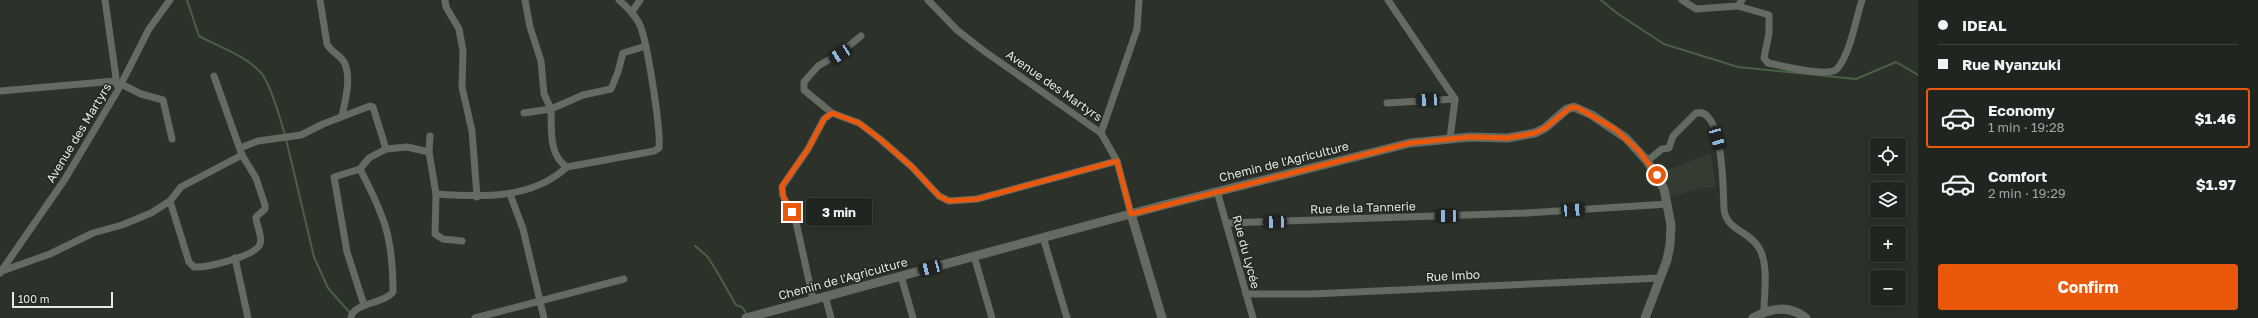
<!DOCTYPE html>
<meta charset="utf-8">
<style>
:root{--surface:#212520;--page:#292d29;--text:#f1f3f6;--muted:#a2a5a5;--line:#3e423e;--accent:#ea580c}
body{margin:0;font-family:"Golos Text",sans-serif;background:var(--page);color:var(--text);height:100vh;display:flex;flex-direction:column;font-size:15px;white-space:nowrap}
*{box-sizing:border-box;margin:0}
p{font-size:13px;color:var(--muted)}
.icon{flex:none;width:22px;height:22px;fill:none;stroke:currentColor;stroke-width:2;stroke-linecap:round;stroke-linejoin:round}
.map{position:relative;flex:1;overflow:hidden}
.drawer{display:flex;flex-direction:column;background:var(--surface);width:340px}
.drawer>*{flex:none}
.banner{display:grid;align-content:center;height:88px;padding:0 20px;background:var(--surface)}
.buttons{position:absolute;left:1870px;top:138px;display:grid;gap:8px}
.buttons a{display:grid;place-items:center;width:36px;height:36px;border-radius:4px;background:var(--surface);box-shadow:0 2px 10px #0003,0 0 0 1px var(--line);font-size:20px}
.scale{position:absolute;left:12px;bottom:10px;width:101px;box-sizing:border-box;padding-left:4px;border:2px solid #e5e8e4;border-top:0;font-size:11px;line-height:14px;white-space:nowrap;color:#e5e8e4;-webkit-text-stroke:3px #222721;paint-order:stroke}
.end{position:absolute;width:18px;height:18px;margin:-9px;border:5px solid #ea580c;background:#fff;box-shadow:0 0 0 2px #fff}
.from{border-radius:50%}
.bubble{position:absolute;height:28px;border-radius:4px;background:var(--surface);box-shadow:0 2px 10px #0003,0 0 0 1px var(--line);font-size:13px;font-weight:700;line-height:28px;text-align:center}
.car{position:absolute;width:12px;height:24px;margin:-12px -6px;border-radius:5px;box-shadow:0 0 3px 1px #0007;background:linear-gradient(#222 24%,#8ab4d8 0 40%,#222 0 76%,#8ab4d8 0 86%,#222 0)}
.banner b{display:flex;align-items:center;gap:14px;height:38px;font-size:15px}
.banner b+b{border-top:1px solid var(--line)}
.banner i{width:10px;height:10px;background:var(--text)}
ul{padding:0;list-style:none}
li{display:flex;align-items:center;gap:12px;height:60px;margin:0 8px 6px;padding:0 12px;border:2px solid transparent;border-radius:4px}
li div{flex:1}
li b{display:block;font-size:15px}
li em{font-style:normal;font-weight:700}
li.active{border-color:var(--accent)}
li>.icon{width:36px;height:36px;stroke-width:1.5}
.button{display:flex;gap:8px;margin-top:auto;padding:8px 20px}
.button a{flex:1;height:46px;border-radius:4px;background:var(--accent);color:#fff;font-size:16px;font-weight:700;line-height:46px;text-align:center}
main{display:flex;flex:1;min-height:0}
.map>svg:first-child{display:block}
.built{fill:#343c32}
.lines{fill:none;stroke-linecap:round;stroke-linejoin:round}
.stream{stroke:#4a6044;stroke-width:2}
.minor{stroke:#656a63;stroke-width:7}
.tertiary{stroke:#656a63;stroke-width:9}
.route{stroke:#ea580c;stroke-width:5}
.labels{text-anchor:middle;stroke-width:3;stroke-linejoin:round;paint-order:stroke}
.street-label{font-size:12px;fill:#e5e8e4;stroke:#222721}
</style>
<main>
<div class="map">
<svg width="1918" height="318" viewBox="0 0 1918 318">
<rect width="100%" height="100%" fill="#2c312a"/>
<!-- built -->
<polygon class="built" points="1711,153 1716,187 1701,188 1671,197 1662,172"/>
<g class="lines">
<!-- stream -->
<g class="stream">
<path d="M187,0L199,36C219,47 247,56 262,74C270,84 281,121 285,135"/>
<polyline points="1601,0 1618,14 1664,44 1738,67 1856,79 1896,62 1918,75"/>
<polyline points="286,139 314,257 328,288 351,314"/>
<polyline points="695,246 707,256 716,270 736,305 742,307 748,316"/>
</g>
<!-- minor -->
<g class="minor">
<polyline points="105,0 117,85"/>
<path d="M320,0L327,44C331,52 340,55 344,62C352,77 345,101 342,116"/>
<polyline points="445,0 446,7 459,29 463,51 462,87 472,131 477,197"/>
<polyline points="525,0 530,27 541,61 544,94 551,109 583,95 611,89 618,72 623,53 646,46"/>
<polyline points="928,0 957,30 984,51 1101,133 1117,161 1131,214"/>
<polyline points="1388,0 1455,99 1450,139"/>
<polyline points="1682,0 1696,9 1738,6 1742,0"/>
<path d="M1738,6L1769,15V33L1764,58L1768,63C1780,65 1828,78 1837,69C1850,55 1856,18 1862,0"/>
<polyline points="632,12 640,0"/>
<polyline points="861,36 839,54 818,66 804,82 804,90 832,113 859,123 880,139 912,167 939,196 949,201 977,199 1117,161"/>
<polyline points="121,84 141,94 163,100 172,139"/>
<polyline points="0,91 116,81"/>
<polyline points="1387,103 1455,99"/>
<path d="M524,113L551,109C552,129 548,155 567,167L654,151L659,148C661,130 647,38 639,23C634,14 627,7 619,0"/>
<polyline points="1101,133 1137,29 1139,0"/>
<polyline points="240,148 258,141 301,135 323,124 370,106 373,107 386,149"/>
<polyline points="429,152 436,194 435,234 443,239 462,241"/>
<path d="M1647,161L1662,149L1669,148L1673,136L1696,113C1724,106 1723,193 1724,209C1726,231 1750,231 1759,248C1769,265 1764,293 1764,311"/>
<polyline points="1217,191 1253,318"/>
<path d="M436,194C481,197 531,200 567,167"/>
<polyline points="510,194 523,229 544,318"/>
<path d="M170,201L189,262L194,267C206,268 256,256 260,244C263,236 256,225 256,217L265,209V205L256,178L242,155L214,76"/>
<polyline points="1227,223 1526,213 1668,204"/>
<polyline points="1043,237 1067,318"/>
<polyline points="974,256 992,318"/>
<polyline points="235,258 248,318"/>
<polyline points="2,271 50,254 93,233 122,225 151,213 170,201 181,187 242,155"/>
<polyline points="0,273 65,179 118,90 149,29 170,0"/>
<polyline points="901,276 913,318"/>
<polyline points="1246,294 1311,294 1660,278"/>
<polyline points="825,296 831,318"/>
<polyline points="813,299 796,222 783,196 782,187 808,149 824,119 832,113"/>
<polyline points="364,305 347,252 334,177 360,169 369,158 386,149 407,147 429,152 430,136"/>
<path d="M351,318C352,303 384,304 393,292C393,238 385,217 360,169"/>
<polyline points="475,318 624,279"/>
</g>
<!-- tertiary -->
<g class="tertiary">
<polyline points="1131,214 1162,318"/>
<polyline points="746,318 1160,206 1410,143 1470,137 1508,138 1535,133 1545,128 1567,109 1574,107 1592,115 1626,138 1647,161 1664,189 1671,225 1670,245 1667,260 1645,318"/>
<path d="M1753,318C1770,308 1789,305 1806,318"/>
</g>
</g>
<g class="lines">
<!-- route -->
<polyline class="route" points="792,212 783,196 782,186 808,149 824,119 832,113 859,123 880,139 912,167 939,196 949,201 977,199 1117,161 1131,214 1410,143 1470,137 1508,138 1535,133 1545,128 1571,107 1578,108 1615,129 1639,151 1657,175"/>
</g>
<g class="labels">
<!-- street labels -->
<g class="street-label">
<text transform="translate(1054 86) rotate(35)" y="4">Avenue des Martyrs</text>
<text transform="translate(79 133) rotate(-59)" y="4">Avenue des Martyrs</text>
<text transform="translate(1284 162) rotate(-14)" y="4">Chemin de l'Agriculture</text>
<text transform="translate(1363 208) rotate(-2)" y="4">Rue de la Tannerie</text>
<text transform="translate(1246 252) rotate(75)" y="4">Rue du Lycée</text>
<text transform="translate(1453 276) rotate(-3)" y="4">Rue Imbo</text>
<text transform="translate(843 279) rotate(-15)" y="4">Chemin de l'Agriculture</text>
</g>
</g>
</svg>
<div class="buttons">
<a><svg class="icon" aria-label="locate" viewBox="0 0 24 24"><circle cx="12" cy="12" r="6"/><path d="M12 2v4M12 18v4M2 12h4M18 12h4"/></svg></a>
<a><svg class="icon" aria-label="layers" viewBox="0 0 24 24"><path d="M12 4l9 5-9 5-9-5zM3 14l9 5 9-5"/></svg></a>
<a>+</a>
<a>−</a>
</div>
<div class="scale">100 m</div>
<i class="end from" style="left:1657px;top:175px"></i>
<i class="end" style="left:792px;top:212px"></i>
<div class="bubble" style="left:806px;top:198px;width:66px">3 min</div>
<i class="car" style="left:840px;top:54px;rotate:237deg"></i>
<i class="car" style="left:1428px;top:100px;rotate:267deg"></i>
<i class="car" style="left:1717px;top:138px;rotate:164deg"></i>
<i class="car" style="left:1573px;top:210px;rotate:86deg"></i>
<i class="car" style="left:1447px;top:216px;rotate:269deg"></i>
<i class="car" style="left:1275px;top:222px;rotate:268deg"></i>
<i class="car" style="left:930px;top:268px;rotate:255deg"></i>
</div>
<section class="drawer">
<div class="banner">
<b><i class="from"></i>IDEAL</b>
<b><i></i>Rue Nyanzuki</b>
</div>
<ul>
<li class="active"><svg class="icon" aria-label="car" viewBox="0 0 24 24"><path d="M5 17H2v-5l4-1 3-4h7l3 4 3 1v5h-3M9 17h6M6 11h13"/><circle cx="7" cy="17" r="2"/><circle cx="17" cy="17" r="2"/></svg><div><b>Economy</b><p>1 min · 19:28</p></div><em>$1.46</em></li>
<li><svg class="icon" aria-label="car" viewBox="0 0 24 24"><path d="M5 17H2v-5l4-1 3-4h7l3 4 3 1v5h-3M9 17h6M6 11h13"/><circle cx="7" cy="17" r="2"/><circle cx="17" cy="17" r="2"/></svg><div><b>Comfort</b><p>2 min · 19:29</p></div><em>$1.97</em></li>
</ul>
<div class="button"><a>Confirm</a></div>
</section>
</main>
